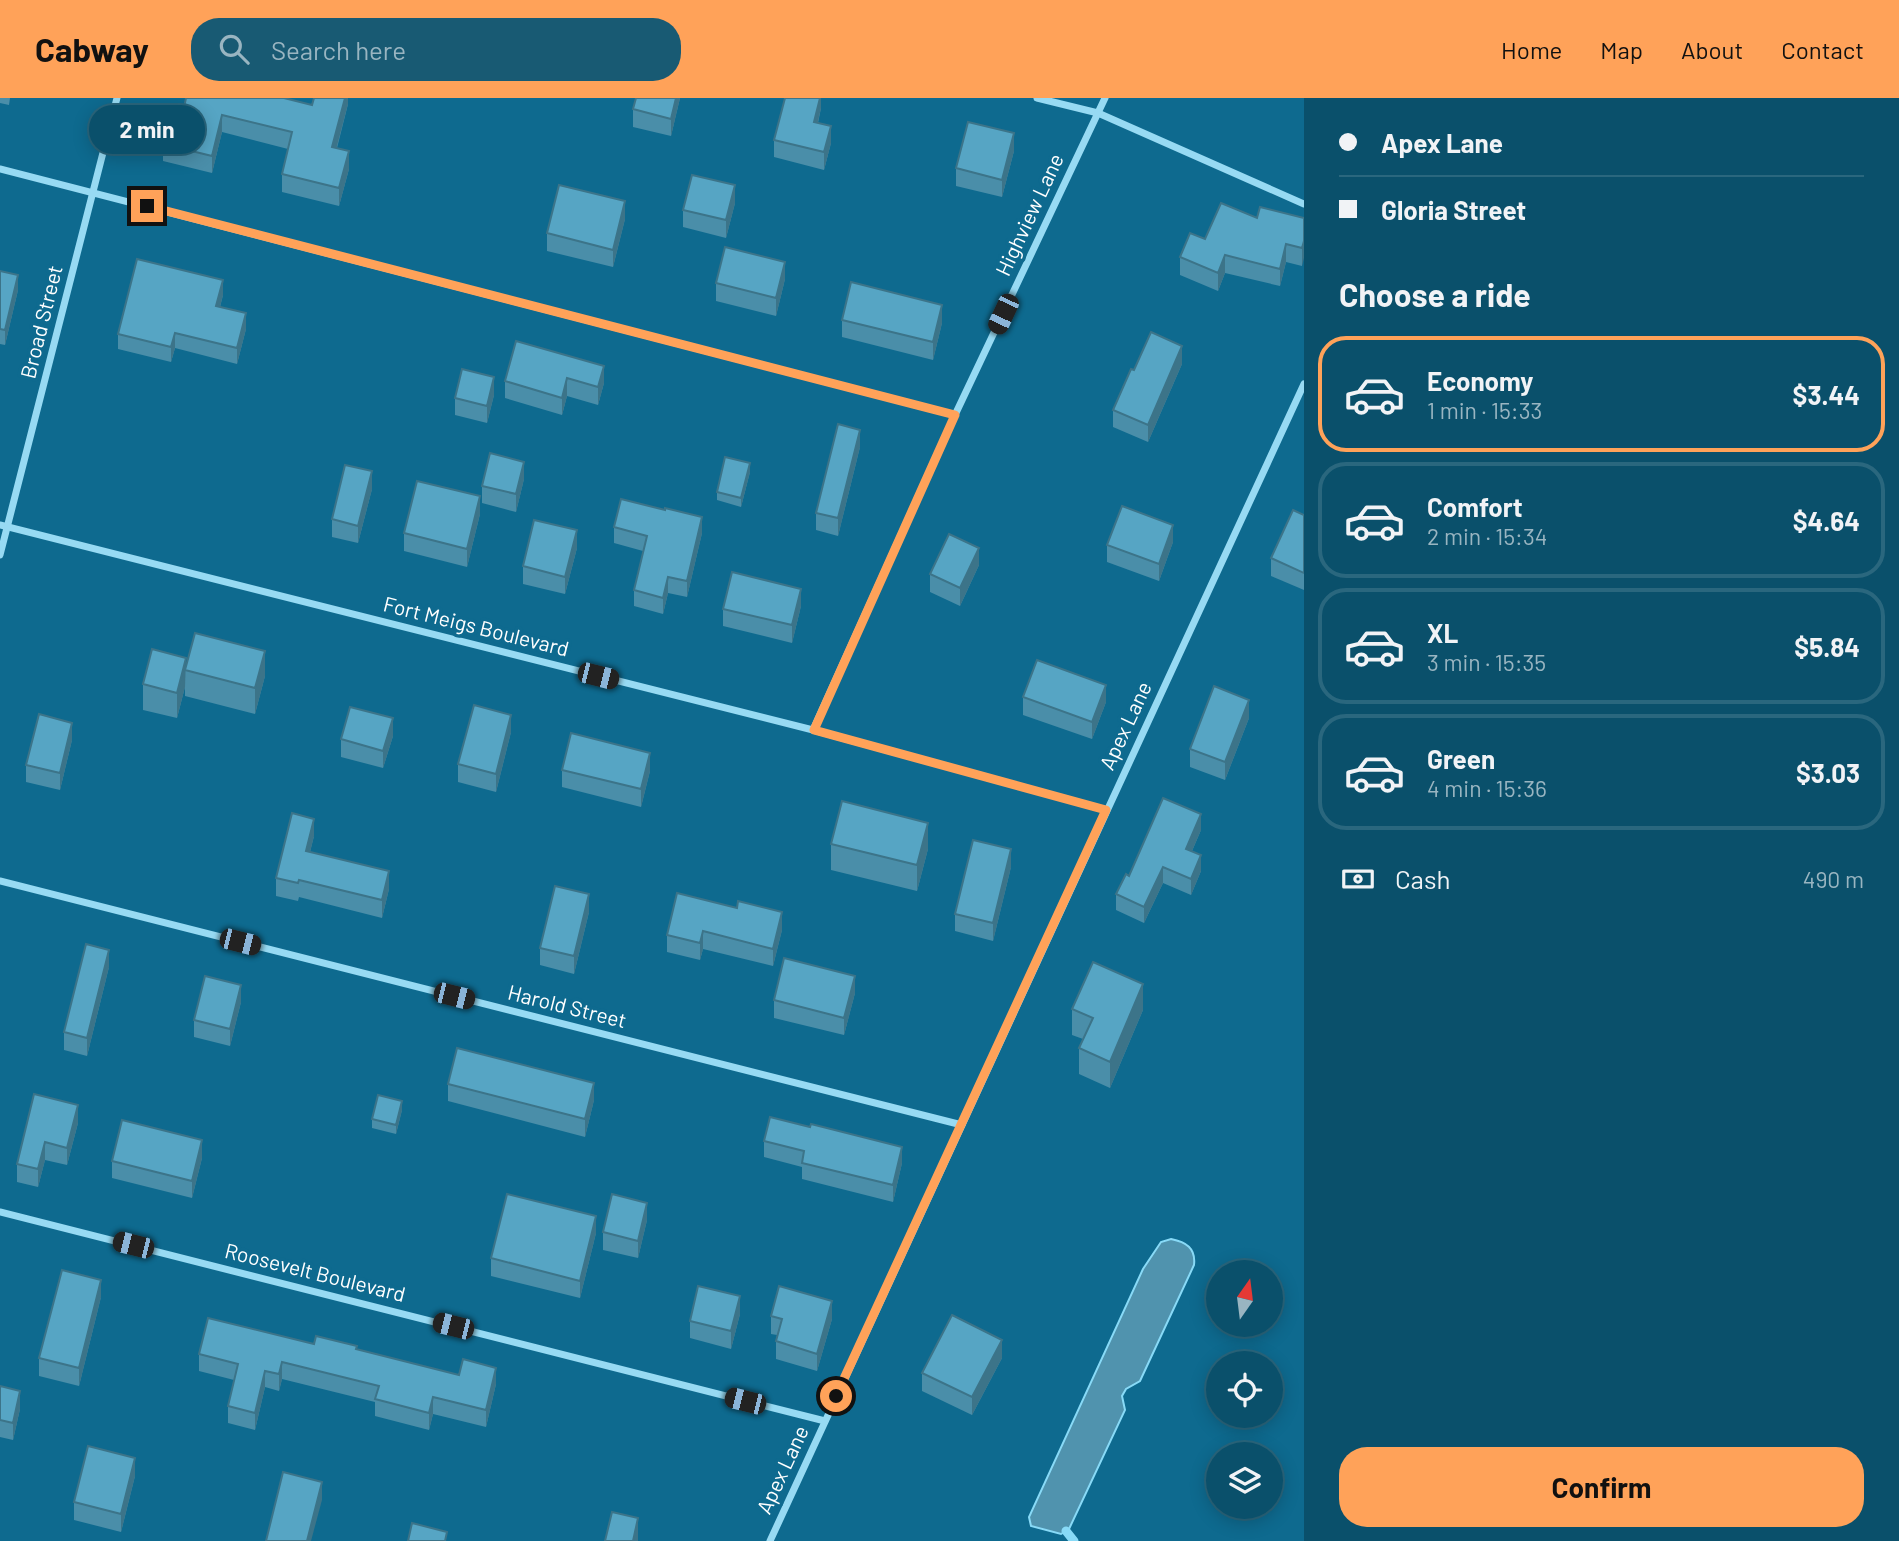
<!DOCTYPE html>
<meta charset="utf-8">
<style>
:root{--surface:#0a506b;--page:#185a73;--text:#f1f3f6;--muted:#99b5c1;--line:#2a677e;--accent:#ffa259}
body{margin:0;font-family:Barlow,sans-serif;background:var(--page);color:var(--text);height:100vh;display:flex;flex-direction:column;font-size:26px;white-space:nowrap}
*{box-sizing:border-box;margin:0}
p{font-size:23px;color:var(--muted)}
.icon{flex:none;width:38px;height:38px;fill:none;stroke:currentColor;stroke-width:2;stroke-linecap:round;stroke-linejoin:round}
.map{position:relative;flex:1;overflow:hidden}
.details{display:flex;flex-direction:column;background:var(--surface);width:595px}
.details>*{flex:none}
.banner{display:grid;align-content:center;height:154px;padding:0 35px;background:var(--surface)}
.needle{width:46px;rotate:14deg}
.fabs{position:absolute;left:1206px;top:1162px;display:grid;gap:14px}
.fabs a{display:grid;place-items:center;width:77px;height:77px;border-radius:50%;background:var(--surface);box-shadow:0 4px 18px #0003,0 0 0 2px var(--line);font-size:35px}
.end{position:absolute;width:32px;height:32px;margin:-16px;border:9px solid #ffa259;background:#111;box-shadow:0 0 0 4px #111}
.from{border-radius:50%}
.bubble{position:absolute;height:49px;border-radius:24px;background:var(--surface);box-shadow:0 4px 18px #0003,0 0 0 2px var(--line);font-size:23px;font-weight:700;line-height:49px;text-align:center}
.car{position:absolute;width:21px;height:42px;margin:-21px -10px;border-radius:9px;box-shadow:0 0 5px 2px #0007;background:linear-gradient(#222 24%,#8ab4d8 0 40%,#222 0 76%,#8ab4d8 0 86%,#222 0)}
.banner b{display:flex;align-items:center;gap:24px;height:66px;font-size:26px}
.banner b+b{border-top:2px solid var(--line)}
.banner i{width:18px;height:18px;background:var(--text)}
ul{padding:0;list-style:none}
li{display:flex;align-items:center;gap:21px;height:116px;margin:0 14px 10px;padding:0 21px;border:4px solid var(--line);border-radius:28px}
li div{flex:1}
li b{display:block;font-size:26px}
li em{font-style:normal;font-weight:700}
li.active{border-color:var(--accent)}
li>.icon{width:63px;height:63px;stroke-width:1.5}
h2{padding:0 35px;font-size:32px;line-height:84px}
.pay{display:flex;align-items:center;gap:18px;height:77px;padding:0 35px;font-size:26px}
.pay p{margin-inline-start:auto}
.button{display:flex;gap:14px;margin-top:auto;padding:14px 35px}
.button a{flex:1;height:80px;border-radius:28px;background:var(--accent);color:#111;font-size:28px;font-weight:700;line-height:80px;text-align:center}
header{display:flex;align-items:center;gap:42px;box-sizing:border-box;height:98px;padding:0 35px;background:var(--accent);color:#111}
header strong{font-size:33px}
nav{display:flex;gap:38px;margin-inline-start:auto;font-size:24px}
.search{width:490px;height:63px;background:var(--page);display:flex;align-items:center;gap:18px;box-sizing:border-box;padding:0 24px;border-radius:28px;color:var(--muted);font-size:26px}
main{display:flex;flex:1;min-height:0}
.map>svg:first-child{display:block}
.water{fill:#5093ae;stroke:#88daf7;stroke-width:2}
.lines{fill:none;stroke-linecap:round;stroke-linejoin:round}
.stream{stroke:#88daf7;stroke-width:9}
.street{stroke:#97daf3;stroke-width:7}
.wall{fill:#4a8ea9}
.shaded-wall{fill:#3c7489}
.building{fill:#56a5c4;stroke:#3c7489;stroke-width:2}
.route{stroke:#ffa259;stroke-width:9}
.labels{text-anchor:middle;stroke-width:7;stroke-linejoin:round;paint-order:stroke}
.street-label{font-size:21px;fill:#fff;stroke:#0e6a8f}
</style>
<header>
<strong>Cabway</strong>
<div class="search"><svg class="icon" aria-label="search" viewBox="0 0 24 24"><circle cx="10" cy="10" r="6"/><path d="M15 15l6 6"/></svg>Search here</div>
<nav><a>Home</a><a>Map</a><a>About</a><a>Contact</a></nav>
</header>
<main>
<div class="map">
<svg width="1304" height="1443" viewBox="0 0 1304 1443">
<rect width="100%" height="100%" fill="#0e6a8f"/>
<!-- water -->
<path class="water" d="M1171,1141C1186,1144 1196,1150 1194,1167L1140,1283L1126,1291L1122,1298L1125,1312L1069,1431L1061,1436L1031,1428L1029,1419L1143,1171L1161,1144Z"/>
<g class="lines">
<!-- stream -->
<polyline class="stream" points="1066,1433 1074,1443"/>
<!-- street -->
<g class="street">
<polyline points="1037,0 1098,15 1304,106"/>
<polyline points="0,71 955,317"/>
<polyline points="0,427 813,632 1106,712"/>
<polyline points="0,457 117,0"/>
<polyline points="813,632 955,317 1105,0"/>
<polyline points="0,783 962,1027"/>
<polyline points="0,1114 825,1323"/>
<polyline points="770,1443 1304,286"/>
</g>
</g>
<!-- wall -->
<g class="wall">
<polygon points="0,0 10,0 9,7 0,5"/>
<polygon points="348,0 348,6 337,50 349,71 339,108 282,94 282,76 288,51 222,34 212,75 163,63 163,46 183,14 312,7"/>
<polygon points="680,0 671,38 633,29 633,11"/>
<polygon points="821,0 821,10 818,25 831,45 824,72 774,59 774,42"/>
<polygon points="1014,53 1002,99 956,88 956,70"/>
<polygon points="735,105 726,140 683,129 683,112"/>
<polygon points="1257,120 1304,120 1302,168 1286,164 1280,188 1225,175 1218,193 1180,177 1180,159 1205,141"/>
<polygon points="625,121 613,169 547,153 547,135"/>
<polygon points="0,173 18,192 5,247 0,246"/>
<polygon points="785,181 776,218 716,203 716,185"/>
<polygon points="223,197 220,209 246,231 237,266 175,250 171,264 118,251 118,236"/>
<polygon points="842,222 942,225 933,262 842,239"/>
<polygon points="516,243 604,285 598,307 567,298 562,317 505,300 505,283"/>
<polygon points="1182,266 1148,344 1113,329 1113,312 1134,272"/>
<polygon points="494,297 487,325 455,317 455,300"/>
<polygon points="860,349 838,438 816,432 816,415"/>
<polygon points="750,374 741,409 717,402 717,394"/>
<polygon points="524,381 516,414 482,405 482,388"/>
<polygon points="372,391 358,445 332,439 332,421"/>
<polygon points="480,416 467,469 404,453 404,435"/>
<polygon points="1304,417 1304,492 1271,478 1271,460"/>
<polygon points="614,429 702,435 687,499 668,495 663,516 634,508 634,492 643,453 614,445"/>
<polygon points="1173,444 1159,483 1107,464 1107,447"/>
<polygon points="577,450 565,496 523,486 523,468"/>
<polygon points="979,467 960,508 930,494 930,476"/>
<polygon points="801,508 792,545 723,528 723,511"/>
<polygon points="186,569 265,578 255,616 185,598 185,589 177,620 143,612 143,586"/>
<polygon points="1023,599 1106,604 1092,641 1023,617"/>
<polygon points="1249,620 1225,682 1190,669 1190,651"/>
<polygon points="511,634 496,694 458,684 458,666"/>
<polygon points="393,638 383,670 341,659 341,641"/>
<polygon points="72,642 60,692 26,684 26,667"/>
<polygon points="562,672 650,673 641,709 562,689"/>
<polygon points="1201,732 1192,753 1201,773 1191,797 1163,785 1144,825 1116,812 1116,796 1129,778"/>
<polygon points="314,738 310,754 389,791 382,820 299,799 298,803 276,798 276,780"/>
<polygon points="831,746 928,751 917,793 831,772"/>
<polygon points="1011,769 993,843 955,833 955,816"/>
<polygon points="677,795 782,832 773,868 703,851 700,862 667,854 667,837"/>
<polygon points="589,814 574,876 540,867 540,850"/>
<polygon points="109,869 87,958 64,952 64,934"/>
<polygon points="855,895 844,937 774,920 774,902"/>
<polygon points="241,904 230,948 194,939 194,922"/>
<polygon points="1072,911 1143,912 1110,990 1079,976 1079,950 1083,941 1072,937"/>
<polygon points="448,986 594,1002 585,1039 448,1003"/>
<polygon points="34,996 78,1025 67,1067 45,1062 38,1089 17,1084 17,1066"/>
<polygon points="402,1012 396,1036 372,1030 372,1021"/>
<polygon points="764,1043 902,1065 893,1104 802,1081 802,1069 764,1059"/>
<polygon points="202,1060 192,1100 112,1080 112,1063"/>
<polygon points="647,1122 638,1160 603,1152 603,1134"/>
<polygon points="596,1135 580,1200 491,1178 491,1160"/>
<polygon points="101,1199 79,1288 39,1278 39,1260"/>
<polygon points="740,1216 731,1251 690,1240 690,1223"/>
<polygon points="771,1218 832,1221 817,1273 776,1261 776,1243 777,1237 771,1236"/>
<polygon points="314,1246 357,1251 496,1286 486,1329 433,1316 429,1332 375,1318 375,1304 282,1281 279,1293 265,1289 255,1332 228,1325 228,1308 234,1282 199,1273 199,1256"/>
<polygon points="1002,1260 972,1317 922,1293 922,1275"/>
<polygon points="0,1288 20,1311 13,1342 0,1339"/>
<polygon points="135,1378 121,1434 74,1422 74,1404"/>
</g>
<!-- shaded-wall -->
<g class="shaded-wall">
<polygon points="345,0 348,0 348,6 332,67 332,49"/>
<polygon points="676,0 680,0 671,38 671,21"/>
<polygon points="820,0 821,0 821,10 814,41 814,24"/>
<polygon points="222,17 222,34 212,75 212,58"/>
<polygon points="831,28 831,45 824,72 824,54"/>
<polygon points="1014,35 1014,53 1002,99 1002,82"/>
<polygon points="349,53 349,71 339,108 339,90"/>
<polygon points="735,87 735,105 726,140 726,122"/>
<polygon points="625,103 625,121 613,169 613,152"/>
<polygon points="1304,143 1304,160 1302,168 1302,150"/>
<polygon points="1286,146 1286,164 1280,188 1280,171"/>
<polygon points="1225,157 1225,175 1218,193 1218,175"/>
<polygon points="785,164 785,181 776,218 776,200"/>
<polygon points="18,177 18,192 5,247 5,232"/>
<polygon points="223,182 223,197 216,224 216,208"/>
<polygon points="942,207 942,225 933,262 933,244"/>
<polygon points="246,215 246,231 237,266 237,250"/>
<polygon points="175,235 175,250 171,264 171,249"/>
<polygon points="1182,248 1182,266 1148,344 1148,327"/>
<polygon points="604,268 604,285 598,307 598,289"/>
<polygon points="494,279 494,297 487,325 487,308"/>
<polygon points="567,280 567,298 562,317 562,300"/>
<polygon points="860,332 860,349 838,438 838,420"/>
<polygon points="524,364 524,381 516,414 516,396"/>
<polygon points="750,365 750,374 741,409 741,400"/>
<polygon points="372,373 372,391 358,445 358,428"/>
<polygon points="480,398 480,416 467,469 467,451"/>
<polygon points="702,419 702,435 687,499 687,483"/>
<polygon points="1173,427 1173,444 1159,483 1159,466"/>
<polygon points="577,432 577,450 565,496 565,479"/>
<polygon points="979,450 979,467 960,508 960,490"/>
<polygon points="668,479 668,495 663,516 663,500"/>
<polygon points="801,491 801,508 792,545 792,527"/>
<polygon points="265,553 265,578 255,616 255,590"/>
<polygon points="186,560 185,589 177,620 177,595"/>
<polygon points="1106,587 1106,604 1092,641 1092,624"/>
<polygon points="1249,602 1249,620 1225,682 1225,664"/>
<polygon points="511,617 511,634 496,694 496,676"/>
<polygon points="393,620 393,638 383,670 383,653"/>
<polygon points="72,625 72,642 60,692 60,675"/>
<polygon points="650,655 650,673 641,709 641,691"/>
<polygon points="1201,716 1201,732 1186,767 1186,751"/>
<polygon points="314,721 314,738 306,770 306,753"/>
<polygon points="928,725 928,751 917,793 917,767"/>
<polygon points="1011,751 1011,769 993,843 993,825"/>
<polygon points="1201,757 1201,773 1191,797 1191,781"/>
<polygon points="1163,769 1163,785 1144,825 1144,809"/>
<polygon points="389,773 389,791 382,820 382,802"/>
<polygon points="589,796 589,814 574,876 574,858"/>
<polygon points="782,814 782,832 773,868 773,851"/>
<polygon points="703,833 703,851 700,862 700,845"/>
<polygon points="109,852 109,869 87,958 87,940"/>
<polygon points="855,878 855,895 844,937 844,920"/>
<polygon points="1143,886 1143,912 1110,990 1110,964"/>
<polygon points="241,887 241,904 230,948 230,931"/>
<polygon points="594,985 594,1002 585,1039 585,1021"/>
<polygon points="402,1003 402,1012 396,1036 396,1027"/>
<polygon points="78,1007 78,1025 67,1067 67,1050"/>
<polygon points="202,1042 202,1060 192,1100 192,1083"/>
<polygon points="45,1044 45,1062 38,1089 38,1071"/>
<polygon points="902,1049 902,1065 893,1104 893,1087"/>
<polygon points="647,1105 647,1122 638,1160 638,1143"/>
<polygon points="596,1118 596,1135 580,1200 580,1183"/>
<polygon points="101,1182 101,1199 79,1288 79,1270"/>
<polygon points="740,1198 740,1216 731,1251 731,1233"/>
<polygon points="832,1203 832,1221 817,1273 817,1256"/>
<polygon points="1002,1242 1002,1260 972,1317 972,1299"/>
<polygon points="282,1264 282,1281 279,1293 279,1276"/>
<polygon points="496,1270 496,1286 486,1329 486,1312"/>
<polygon points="265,1273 265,1289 255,1332 255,1315"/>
<polygon points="20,1293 20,1311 13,1342 13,1325"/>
<polygon points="433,1299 433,1316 429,1332 429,1315"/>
<polygon points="135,1360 135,1378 121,1434 121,1416"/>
<polygon points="322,1384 322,1402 311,1443 307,1443"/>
<polygon points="638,1420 638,1443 633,1443"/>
</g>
<!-- building -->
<g class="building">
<polygon points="186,0 284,0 312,7 314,0 345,0 332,49 349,53 339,90 282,76 292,34 222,17 212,58 163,46 172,11 183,14"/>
<polygon points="636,0 676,0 671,21 633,11"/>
<polygon points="785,0 820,0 814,24 831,28 824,54 774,42"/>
<polygon points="968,24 1014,35 1002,82 956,70"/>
<polygon points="692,77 735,87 726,122 683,112"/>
<polygon points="559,87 625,103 613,152 547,135"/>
<polygon points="1221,105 1257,120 1260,109 1304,120 1304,143 1302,150 1286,146 1280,171 1225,157 1218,175 1180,159 1190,135 1205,141"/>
<polygon points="725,149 785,164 776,200 716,185"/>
<polygon points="137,161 223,182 216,208 246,215 237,250 175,235 171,249 118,236"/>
<polygon points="0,173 18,177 5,232 0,231"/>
<polygon points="851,184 942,207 933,244 842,222"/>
<polygon points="1151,234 1182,248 1148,327 1113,312 1131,271 1134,272"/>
<polygon points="516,243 604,268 598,289 567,280 562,300 505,283"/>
<polygon points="462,271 494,279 487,308 455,300"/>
<polygon points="838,326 860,332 838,420 816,415"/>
<polygon points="490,355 524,364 516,396 482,388"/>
<polygon points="725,359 750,365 741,400 717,394"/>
<polygon points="345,367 372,373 358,428 332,421"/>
<polygon points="417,383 480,398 467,451 404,435"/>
<polygon points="621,401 665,412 665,410 702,419 687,483 668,479 663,500 634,492 647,438 614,429"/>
<polygon points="1122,408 1173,427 1159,466 1107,447"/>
<polygon points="1293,412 1304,417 1304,475 1271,460"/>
<polygon points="534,422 577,432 565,479 523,468"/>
<polygon points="949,436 979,450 960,490 930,476"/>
<polygon points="732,474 801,491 792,527 723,511"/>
<polygon points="195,535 265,553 255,590 185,572"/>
<polygon points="152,551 186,560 177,595 143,586"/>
<polygon points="1037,562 1106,587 1092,624 1023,599"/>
<polygon points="1214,588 1249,602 1225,664 1190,651"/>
<polygon points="474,607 511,617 496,676 458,666"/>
<polygon points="350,609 393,620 383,653 341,641"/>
<polygon points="39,616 72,625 60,675 26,667"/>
<polygon points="571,635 650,655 641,691 562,672"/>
<polygon points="1163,700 1201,716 1186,751 1201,757 1191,781 1163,769 1144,809 1116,796 1126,776 1129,778"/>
<polygon points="842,703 928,725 917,767 831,746"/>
<polygon points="292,715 314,721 306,753 389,773 382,802 299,782 298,785 276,780"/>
<polygon points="973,742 1011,751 993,825 955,816"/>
<polygon points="555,788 589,796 574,858 540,850"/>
<polygon points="677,795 737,810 738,803 782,814 773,851 703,833 700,845 667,837"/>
<polygon points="86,846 109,852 87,940 64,934"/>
<polygon points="784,860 855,878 844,920 774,902"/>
<polygon points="1093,864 1143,886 1110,964 1079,950 1093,920 1072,911"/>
<polygon points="205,878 241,887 230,931 194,922"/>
<polygon points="457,950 594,985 585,1021 448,986"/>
<polygon points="34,996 78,1007 67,1050 45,1044 38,1071 17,1066"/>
<polygon points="378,997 402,1003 396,1027 372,1021"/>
<polygon points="770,1019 810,1029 811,1026 902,1049 893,1087 802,1065 804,1053 764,1043"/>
<polygon points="122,1022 202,1042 192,1083 112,1063"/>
<polygon points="507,1096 596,1118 580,1183 491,1160"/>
<polygon points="612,1096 647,1105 638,1143 603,1134"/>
<polygon points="62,1172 101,1182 79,1270 39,1260"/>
<polygon points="698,1188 740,1198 731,1233 690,1223"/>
<polygon points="779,1188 832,1203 817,1256 776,1243 782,1221 771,1218"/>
<polygon points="952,1217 1002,1242 972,1299 922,1275"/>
<polygon points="208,1220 314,1246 316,1238 357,1248 356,1251 459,1277 463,1261 496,1270 486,1312 433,1299 429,1315 375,1301 379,1288 282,1264 279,1276 265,1273 255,1315 228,1308 238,1266 199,1256"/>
<polygon points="0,1288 20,1293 13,1325 0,1322"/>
<polygon points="88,1348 135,1360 121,1416 74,1404"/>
<polygon points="283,1374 322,1384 307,1443 266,1443"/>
<polygon points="612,1414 638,1420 633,1443 605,1443"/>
<polygon points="412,1425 447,1434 445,1443 408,1443"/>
</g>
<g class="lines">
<!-- route -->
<polyline class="route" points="147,108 955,317 814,632 1106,712 836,1298"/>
</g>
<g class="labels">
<!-- street labels -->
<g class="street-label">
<text transform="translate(1030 117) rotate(-65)" y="7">Highview Lane</text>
<text transform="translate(42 224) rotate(-76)" y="7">Broad Street</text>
<text transform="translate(476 529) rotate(14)" y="7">Fort Meigs Boulevard</text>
<text transform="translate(1126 628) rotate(-65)" y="7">Apex Lane</text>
<text transform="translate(567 909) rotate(14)" y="7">Harold Street</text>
<text transform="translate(315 1175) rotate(14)" y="7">Roosevelt Boulevard</text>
<text transform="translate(783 1372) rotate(-65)" y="7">Apex Lane</text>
</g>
</g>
</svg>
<div class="fabs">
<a><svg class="needle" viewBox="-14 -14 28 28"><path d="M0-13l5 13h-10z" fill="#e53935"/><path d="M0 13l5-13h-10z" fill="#99b5c1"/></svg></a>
<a><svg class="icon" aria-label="locate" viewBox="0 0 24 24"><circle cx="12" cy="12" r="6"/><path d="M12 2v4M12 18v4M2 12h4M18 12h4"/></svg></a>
<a><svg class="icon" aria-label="layers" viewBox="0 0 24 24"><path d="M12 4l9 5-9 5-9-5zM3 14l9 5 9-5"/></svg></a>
</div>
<i class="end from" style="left:836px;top:1298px"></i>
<i class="end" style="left:147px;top:108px"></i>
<div class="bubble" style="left:89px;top:7px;width:116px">2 min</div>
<i class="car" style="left:1003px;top:216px;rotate:205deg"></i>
<i class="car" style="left:598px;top:578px;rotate:104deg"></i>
<i class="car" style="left:240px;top:844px;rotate:104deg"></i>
<i class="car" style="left:454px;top:898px;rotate:104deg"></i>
<i class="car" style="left:133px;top:1147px;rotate:284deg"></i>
<i class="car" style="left:453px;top:1228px;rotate:284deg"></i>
<i class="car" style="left:745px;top:1303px;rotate:284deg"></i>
</div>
<section class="details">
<div class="banner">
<b><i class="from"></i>Apex Lane</b>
<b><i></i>Gloria Street</b>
</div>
<h2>Choose a ride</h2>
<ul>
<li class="active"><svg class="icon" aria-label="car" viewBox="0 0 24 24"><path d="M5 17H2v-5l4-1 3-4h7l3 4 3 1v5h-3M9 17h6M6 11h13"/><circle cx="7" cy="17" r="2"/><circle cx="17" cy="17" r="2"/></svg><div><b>Economy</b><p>1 min · 15:33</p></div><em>$3.44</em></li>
<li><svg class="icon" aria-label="car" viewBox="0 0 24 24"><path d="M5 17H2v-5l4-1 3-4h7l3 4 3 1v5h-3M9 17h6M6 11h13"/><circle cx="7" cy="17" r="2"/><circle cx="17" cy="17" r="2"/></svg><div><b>Comfort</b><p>2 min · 15:34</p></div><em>$4.64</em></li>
<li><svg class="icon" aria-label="car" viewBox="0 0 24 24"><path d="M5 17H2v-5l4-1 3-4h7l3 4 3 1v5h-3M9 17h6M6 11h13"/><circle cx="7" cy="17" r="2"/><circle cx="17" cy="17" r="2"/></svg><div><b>XL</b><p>3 min · 15:35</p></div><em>$5.84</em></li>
<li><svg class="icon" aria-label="car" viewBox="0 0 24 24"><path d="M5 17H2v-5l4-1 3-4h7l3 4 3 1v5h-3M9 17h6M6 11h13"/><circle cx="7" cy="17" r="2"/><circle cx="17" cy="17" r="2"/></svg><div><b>Green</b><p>4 min · 15:36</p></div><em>$3.03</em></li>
</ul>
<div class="pay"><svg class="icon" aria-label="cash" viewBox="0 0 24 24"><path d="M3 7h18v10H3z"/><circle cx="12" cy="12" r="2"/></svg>Cash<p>490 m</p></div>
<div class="button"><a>Confirm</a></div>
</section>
</main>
